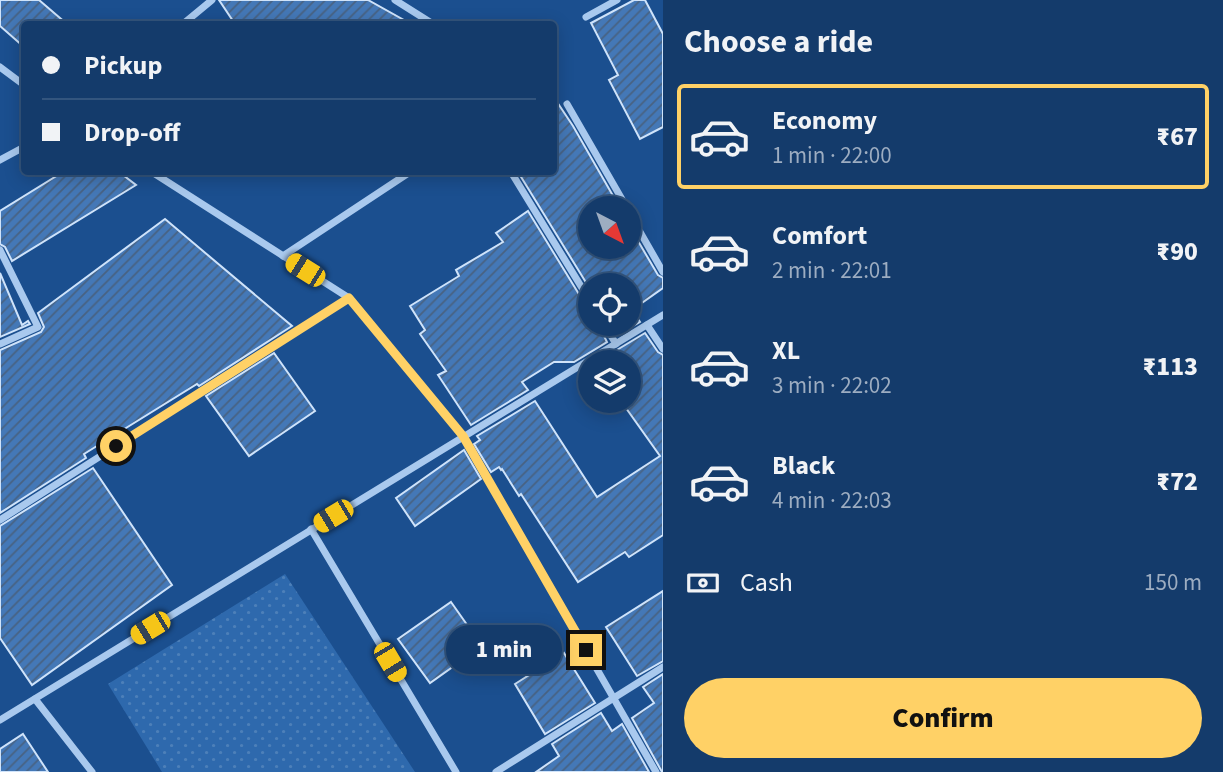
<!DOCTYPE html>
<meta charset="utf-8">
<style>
:root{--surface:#143b6b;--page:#1d4271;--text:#f1f3f6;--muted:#9dadc1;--line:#33557e;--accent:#ffd166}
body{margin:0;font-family:"Source Sans 3",sans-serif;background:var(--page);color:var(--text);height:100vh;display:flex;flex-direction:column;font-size:26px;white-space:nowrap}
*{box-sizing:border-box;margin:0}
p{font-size:23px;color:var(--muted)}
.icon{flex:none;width:38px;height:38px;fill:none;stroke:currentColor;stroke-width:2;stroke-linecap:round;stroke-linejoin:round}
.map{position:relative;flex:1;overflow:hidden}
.side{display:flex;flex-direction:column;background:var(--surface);width:560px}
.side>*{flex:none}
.banner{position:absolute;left:21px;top:21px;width:536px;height:154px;border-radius:7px;box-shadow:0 4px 18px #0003,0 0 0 2px var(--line);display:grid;align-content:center;height:154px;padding:0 21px;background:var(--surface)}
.needle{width:46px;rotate:139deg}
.buttons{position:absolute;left:578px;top:196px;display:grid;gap:14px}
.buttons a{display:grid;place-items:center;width:63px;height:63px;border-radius:50%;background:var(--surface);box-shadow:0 4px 18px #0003,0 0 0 2px var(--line);font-size:35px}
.end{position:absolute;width:32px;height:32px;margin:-16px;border:9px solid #ffd166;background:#111;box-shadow:0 0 0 4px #111}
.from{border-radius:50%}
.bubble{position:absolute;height:49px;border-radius:24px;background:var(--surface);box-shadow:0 4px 18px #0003,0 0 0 2px var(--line);font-size:23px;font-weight:800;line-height:49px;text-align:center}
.car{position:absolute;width:21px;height:42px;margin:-21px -10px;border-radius:9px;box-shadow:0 0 5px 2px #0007;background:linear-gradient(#f5c518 24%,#345 0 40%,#f5c518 0 76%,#345 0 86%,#f5c518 0)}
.banner b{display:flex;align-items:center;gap:24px;height:66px;font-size:26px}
.banner b+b{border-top:2px solid var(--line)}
.banner i{width:18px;height:18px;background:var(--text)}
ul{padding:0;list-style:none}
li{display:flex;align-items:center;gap:21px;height:105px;margin:0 14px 10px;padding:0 7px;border:4px solid transparent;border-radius:7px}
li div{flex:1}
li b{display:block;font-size:26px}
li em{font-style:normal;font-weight:800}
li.selected{border-color:var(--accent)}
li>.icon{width:63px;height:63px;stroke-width:1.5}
h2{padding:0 21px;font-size:32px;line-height:84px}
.pay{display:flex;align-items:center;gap:18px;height:77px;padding:0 21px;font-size:26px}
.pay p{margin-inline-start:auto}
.primary-button{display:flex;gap:14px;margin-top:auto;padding:14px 21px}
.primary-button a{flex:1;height:80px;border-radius:42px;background:var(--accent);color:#111;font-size:28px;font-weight:800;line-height:80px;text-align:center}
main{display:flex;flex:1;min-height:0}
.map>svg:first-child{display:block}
.park{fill:url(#park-dots)}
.building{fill:url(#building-hatch);stroke:#cfe3fa;stroke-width:2}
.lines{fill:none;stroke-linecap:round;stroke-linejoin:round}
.minor{stroke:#a9c9ee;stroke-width:7}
.route{stroke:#ffd166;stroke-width:9}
</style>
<main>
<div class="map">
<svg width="663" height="772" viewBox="0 0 663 772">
<defs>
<pattern id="park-dots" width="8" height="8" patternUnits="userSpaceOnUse" patternTransform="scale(1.75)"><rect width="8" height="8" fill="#2e69ad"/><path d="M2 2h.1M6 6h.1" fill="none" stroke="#4d80b9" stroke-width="1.8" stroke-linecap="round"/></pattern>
<pattern id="building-hatch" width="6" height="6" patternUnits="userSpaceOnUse" patternTransform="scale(1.75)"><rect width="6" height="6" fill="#4478b7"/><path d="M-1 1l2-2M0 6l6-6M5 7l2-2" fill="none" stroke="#486282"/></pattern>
</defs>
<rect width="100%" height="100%" fill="#1b4f8f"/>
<!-- park -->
<polygon class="park" points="285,574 415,772 162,772 108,684"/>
<!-- building -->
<g class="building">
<polygon points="0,0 39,0 67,24 24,24 24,47 0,26"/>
<polygon points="219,0 368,0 411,24 235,24"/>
<polygon points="634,0 645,0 663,34 663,127 640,139 609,80 618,75 591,23"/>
<polygon points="553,96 573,126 620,208 590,208 590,247 628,247 628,224 658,275 663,278 663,288 632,310 640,322 618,335 611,324 628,324 628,285 590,285 590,289 518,172 553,172"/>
<polygon points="63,172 119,172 136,185 12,261 5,247 0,244 0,211"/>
<polygon points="528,211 585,304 590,307 590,324 598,324 607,342 574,362 554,362 522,382 528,390 471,425 438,375 446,371 420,334 425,330 410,306 459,276 456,270 503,242 496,233"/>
<polygon points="165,219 292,326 199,386 197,384 84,454 86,458 0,513 0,350 41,332 44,327 38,313"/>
<polygon points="0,273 22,325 28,321 30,324 0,337"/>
<polygon points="645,333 658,352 663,355 663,535 629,557 625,552 578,582 521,494 519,496 502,469 501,470 499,467 491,472 474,444 480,440 477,436 535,401 597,497 660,456 621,401 628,401 628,362 597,362"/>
<polygon points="274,353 315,411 249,456 206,396"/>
<polygon points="464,450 481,479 415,526 396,498"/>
<polygon points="93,468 172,585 32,685 0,638 0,526"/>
<polygon points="663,591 663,661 637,676 606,627"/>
<polygon points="451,602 482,646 430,683 398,639"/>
<polygon points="564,653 595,703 545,734 515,684"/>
<polygon points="663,674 663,772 662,772 632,718 654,703 643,687"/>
<polygon points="601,713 612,731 622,724 649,772 536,772 559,756 552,744"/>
<polygon points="23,734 48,772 0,772 0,749"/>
</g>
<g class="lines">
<!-- minor -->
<g class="minor">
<polyline points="395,0 433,24"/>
<polyline points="586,17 617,0"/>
<polyline points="183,24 212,0"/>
<polyline points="0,67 24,85"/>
<polyline points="567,104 627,208"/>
<polyline points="0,160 24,147"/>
<polyline points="152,172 349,298 463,436 656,772"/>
<polyline points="511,172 590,301"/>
<polyline points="628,211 663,272"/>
<polyline points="0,250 38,327 0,344"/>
<polyline points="283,256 410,172"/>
<polyline points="604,324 616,344"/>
<polyline points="647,325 663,349"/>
<polyline points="0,520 349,298"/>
<polyline points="311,529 456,772"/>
<polyline points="35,699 92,772"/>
<polyline points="0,720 663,315"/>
<polyline points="496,772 663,667"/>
</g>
</g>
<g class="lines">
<!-- route -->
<polyline class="route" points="116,446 349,298 463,436 586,650"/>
</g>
</svg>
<div class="buttons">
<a><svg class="needle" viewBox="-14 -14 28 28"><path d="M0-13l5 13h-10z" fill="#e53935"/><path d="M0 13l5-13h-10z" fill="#9dadc1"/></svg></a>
<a><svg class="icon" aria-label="locate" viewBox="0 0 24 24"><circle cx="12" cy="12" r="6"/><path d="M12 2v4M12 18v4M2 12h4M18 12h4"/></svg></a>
<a><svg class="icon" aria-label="layers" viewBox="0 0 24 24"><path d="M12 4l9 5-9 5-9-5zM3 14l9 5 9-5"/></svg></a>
</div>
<i class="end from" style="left:116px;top:446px"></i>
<i class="end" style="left:586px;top:650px"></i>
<div class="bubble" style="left:446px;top:625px;width:116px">1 min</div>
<i class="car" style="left:305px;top:270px;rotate:302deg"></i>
<i class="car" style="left:333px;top:516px;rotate:239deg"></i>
<i class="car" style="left:150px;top:628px;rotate:239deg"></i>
<i class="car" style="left:390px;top:662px;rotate:149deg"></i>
<div class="banner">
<b><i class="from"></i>Pickup</b>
<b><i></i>Drop-off</b>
</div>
</div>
<section class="side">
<h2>Choose a ride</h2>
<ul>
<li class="selected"><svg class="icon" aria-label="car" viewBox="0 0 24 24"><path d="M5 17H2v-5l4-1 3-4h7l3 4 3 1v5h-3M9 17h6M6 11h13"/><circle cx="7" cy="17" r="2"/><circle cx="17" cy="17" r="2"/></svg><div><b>Economy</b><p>1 min · 22:00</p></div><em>₹67</em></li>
<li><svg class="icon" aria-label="car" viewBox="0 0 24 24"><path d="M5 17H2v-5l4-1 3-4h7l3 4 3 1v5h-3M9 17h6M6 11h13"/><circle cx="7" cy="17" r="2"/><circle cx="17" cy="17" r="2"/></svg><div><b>Comfort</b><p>2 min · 22:01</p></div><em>₹90</em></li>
<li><svg class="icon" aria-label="car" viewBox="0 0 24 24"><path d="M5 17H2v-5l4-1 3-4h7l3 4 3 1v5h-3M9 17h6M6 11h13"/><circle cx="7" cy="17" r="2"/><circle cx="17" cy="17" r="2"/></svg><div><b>XL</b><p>3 min · 22:02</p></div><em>₹113</em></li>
<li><svg class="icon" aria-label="car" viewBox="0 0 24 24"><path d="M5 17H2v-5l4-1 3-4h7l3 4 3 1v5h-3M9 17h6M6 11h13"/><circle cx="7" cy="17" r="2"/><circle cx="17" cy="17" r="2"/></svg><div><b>Black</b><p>4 min · 22:03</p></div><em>₹72</em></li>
</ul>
<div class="pay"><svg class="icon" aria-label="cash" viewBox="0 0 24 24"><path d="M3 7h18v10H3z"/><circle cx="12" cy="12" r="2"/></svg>Cash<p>150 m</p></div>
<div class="primary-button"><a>Confirm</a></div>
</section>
</main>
